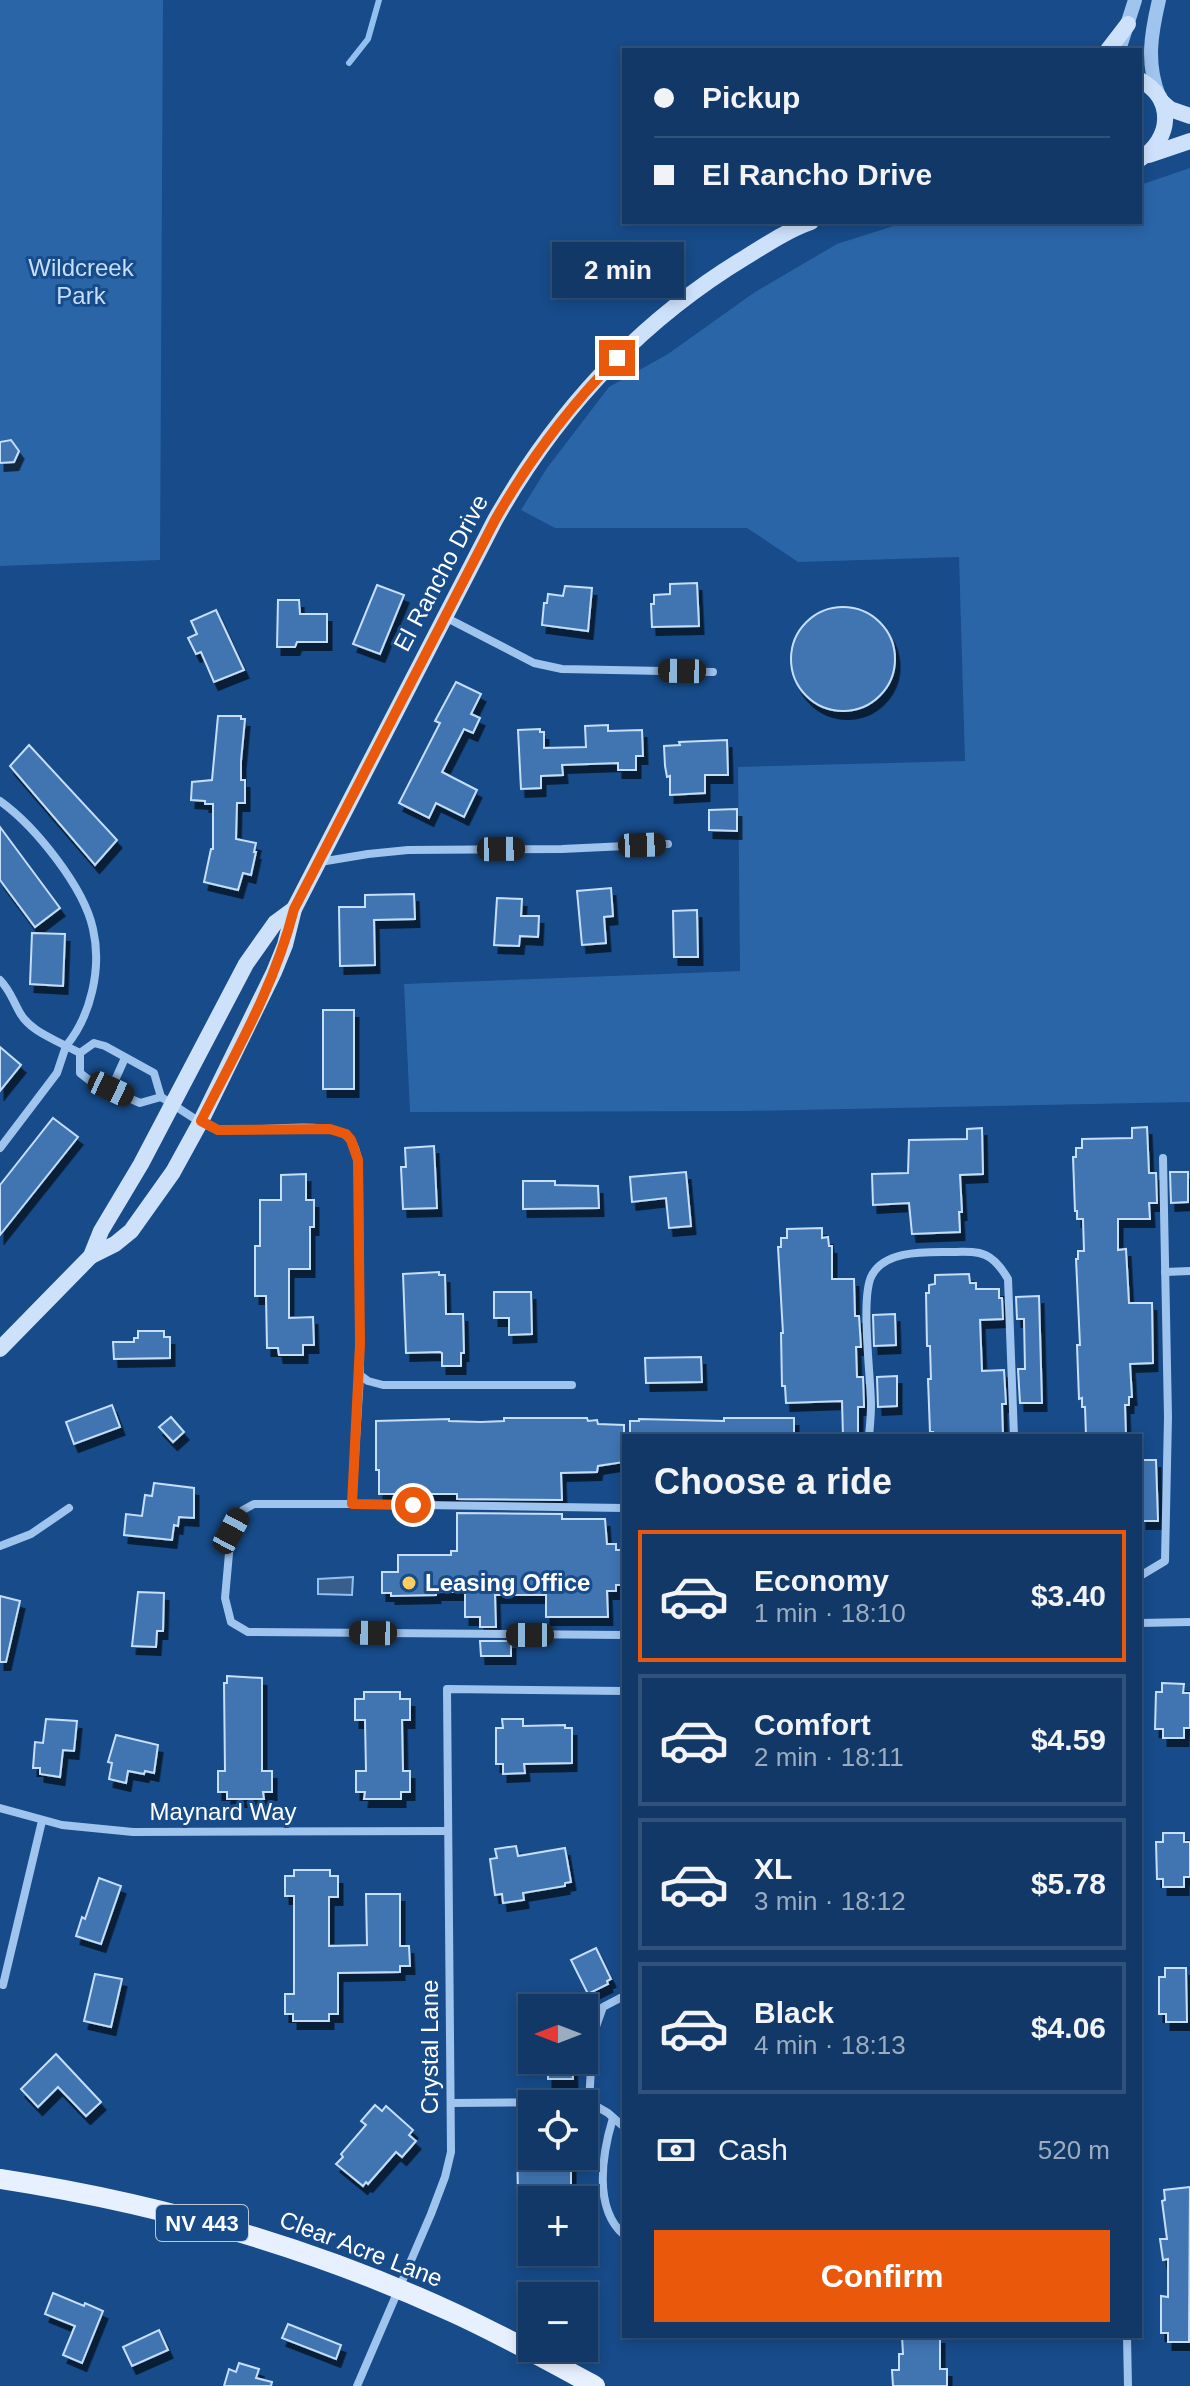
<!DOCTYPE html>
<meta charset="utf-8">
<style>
:root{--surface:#113867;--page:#1a3f6d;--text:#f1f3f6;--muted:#9cacc0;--line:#30527b;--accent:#ea580c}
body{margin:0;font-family:Arial,sans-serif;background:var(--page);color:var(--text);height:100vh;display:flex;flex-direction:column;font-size:30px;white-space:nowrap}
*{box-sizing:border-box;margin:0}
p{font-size:26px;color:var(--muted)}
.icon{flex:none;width:44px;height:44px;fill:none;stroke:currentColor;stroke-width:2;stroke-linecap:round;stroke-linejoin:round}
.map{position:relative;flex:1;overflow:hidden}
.panel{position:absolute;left:622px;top:1434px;width:520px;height:904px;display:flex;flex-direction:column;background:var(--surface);border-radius:0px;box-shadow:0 4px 12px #0003,0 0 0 2px var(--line)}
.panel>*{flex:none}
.guide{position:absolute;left:622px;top:48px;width:520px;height:176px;border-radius:0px;box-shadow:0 4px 12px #0003,0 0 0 2px var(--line);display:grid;align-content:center;height:176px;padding:0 32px;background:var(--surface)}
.needle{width:52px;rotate:270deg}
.controls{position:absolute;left:518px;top:1994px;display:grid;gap:16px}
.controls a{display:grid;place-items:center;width:80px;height:80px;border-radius:0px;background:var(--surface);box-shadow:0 4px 12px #0003,0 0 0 2px var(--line);font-size:40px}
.end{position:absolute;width:36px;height:36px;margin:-18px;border:10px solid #ea580c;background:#fff;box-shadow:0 0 0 4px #fff}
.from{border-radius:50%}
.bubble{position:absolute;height:56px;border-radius:0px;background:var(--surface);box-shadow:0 4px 12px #0003,0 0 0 2px var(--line);font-size:26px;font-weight:700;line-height:56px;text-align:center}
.car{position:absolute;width:24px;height:48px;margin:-24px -12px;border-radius:10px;box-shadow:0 0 6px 2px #0007;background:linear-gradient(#222 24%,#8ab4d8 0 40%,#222 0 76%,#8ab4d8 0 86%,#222 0)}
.guide b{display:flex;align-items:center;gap:28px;height:76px;font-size:30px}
.guide b+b{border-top:2px solid var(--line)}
.guide i{width:20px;height:20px;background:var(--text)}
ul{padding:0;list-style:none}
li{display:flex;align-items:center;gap:24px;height:132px;margin:0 16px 12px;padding:0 16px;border:4px solid var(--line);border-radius:0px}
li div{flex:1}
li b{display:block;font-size:30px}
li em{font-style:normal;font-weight:700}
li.current{border-color:var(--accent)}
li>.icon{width:72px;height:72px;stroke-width:1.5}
h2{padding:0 32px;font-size:36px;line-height:96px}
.pay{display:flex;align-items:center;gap:20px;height:88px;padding:0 32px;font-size:30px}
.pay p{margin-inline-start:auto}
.primary-button{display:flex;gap:16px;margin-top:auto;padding:16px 32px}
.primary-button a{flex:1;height:92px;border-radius:0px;background:var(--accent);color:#fff;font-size:32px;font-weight:700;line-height:92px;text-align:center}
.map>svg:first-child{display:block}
.green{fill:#2a65a8}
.water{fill:#385e8b;stroke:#92c0f1;stroke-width:2}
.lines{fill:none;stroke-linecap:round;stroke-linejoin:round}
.stream{stroke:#92c0f1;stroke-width:6}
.building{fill:#4075b2;stroke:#c5defa;stroke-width:2;filter:url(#shadow)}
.minor{stroke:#9fc4ee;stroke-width:8}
.tertiary{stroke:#9fc4ee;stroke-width:14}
.secondary{stroke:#cde1fa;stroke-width:16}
.primary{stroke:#e6f0ff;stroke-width:20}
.route{stroke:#ea580c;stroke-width:10}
.poi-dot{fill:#ffcd5c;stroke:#174b89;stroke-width:3}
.labels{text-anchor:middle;stroke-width:6;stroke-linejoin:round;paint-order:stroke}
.shield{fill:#174b89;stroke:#b9c9dc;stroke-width:2}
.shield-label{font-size:22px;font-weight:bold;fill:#fff}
.park-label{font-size:24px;fill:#c5defa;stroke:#174b89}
.street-label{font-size:24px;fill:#fff;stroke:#174b89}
.poi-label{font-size:24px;font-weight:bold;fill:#fff;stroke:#174b89;text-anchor:start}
</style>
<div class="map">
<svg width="1190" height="2386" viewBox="0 0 1190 2386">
<defs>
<filter id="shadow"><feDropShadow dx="4.5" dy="8" stdDeviation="0" flood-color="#0009"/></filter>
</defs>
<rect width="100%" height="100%" fill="#174b89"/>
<!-- green -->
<g class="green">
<polygon points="0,0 163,0 160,560 0,566"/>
<polygon points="1190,168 1190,1102 745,1111 410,1112 404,984 740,971 738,767 965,761 959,557 798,562 747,528 555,528 521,510 547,468 609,387 668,354 755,292 837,244 906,222 1140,222 1140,185"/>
</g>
<!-- water -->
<polygon class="water" points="353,1577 352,1595 318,1594 318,1579"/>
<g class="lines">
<!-- stream -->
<polyline class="stream" points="349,63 368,39 379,0"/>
</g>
<!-- building -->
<g class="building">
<polygon points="11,440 19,451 14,462 0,463 0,442"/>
<polygon points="697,583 699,626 652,627 651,604 654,604 654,595 670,594 670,584"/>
<polygon points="377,585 404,595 380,654 353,644"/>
<polygon points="565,586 592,588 588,631 542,625 544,603 547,603 548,594 563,596"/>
<polygon points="278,600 299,600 300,614 327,614 327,642 297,642 295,647 277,647"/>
<circle cx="843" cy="659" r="52"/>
<polygon points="216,610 244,670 214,682 201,652 196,654 188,638 197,634 191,621"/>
<polygon points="456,682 481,694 471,714 480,718 473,733 464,729 442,772 477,790 464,817 436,803 429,818 399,803 440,723 435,721"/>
<polygon points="218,716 241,716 241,719 245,719 241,761 241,780 245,780 245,803 237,803 236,839 256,843 254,852 256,852 251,875 243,873 238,890 204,882 211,849 213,849 213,804 205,804 205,801 191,800 192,782 212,780"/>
<polygon points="608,725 608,731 642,730 643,756 636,756 636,770 618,770 618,763 562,765 563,775 541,776 541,788 521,789 518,730 540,729 540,732 544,732 544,748 586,747 585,726"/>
<polygon points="727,740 728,775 705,775 705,793 670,795 670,776 667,777 665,766 664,746 680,745 679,742"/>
<polygon points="29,745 117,840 95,865 10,766"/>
<polygon points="737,809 737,831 709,830 709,810"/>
<polygon points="0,827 60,908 35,927 0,880"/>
<polygon points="611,888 613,916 604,917 606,943 582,945 577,891"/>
<polygon points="414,894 415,919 374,920 375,965 340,966 339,907 365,907 365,895"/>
<polygon points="497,898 522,899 521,916 539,916 538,937 520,936 519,946 494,945"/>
<polygon points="697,910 698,957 674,957 673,911"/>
<polygon points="32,933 65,934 63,986 30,984"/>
<rect x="323" y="1010" width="31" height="79"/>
<polygon points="0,1047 21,1065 0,1091"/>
<polygon points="53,1118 78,1137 0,1235 0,1185"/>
<polygon points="1147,1127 1149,1173 1156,1173 1157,1203 1149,1203 1150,1219 1118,1219 1118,1250 1126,1249 1129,1303 1152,1303 1153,1363 1130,1364 1132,1397 1129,1397 1129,1405 1125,1405 1126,1436 1086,1436 1085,1407 1082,1407 1082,1398 1079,1399 1077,1345 1080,1345 1076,1259 1078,1259 1078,1251 1084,1251 1083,1219 1077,1219 1077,1211 1075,1211 1073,1157 1076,1157 1076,1148 1082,1148 1082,1139 1132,1138 1132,1128"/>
<polygon points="982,1128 983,1174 960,1175 962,1212 959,1212 960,1232 912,1234 909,1203 873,1205 872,1174 908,1173 909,1140 967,1139 967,1129"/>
<polygon points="434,1146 437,1208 403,1209 401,1167 406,1167 405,1148"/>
<polygon points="686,1172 691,1226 669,1228 666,1198 632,1202 630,1177"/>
<polygon points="1170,1172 1188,1172 1188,1202 1171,1203"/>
<polygon points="306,1174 306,1200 314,1200 314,1227 310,1227 310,1269 289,1269 289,1318 313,1317 314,1345 303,1345 303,1355 279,1355 278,1348 267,1348 266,1296 255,1296 255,1246 260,1246 260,1200 281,1200 281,1175"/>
<polygon points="523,1181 555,1181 555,1185 598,1186 599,1208 523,1209"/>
<polygon points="822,1228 822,1238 828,1237 829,1246 832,1246 832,1279 854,1279 855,1316 859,1316 861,1347 856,1347 857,1377 863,1377 864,1405 864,1407 858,1407 858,1436 843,1436 842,1401 786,1403 785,1386 782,1386 781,1333 783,1333 778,1247 781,1247 781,1238 787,1238 787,1229"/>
<polygon points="439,1272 439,1275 445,1275 446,1314 463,1314 464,1353 461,1353 461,1366 442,1366 442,1353 440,1352 406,1353 403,1274"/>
<polygon points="969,1274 970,1283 976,1283 976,1289 999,1289 999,1298 1002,1298 1003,1319 980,1320 982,1371 1004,1370 1006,1404 1002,1404 1003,1436 933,1436 933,1432 930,1432 928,1379 931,1379 930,1346 927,1346 926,1293 929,1293 929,1285 935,1284 935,1275"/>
<polygon points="494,1292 531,1292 532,1334 509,1335 509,1318 494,1318"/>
<polygon points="1039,1296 1042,1403 1020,1403 1018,1369 1025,1369 1024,1319 1017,1319 1016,1297"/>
<polygon points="895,1314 896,1345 874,1346 873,1315"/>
<polygon points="138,1331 164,1331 164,1337 170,1337 170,1358 114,1359 113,1342 134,1342 134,1338 138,1338"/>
<polygon points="701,1357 702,1382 646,1383 645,1358"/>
<polygon points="897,1376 897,1406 878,1407 877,1377"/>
<polygon points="112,1405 120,1427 74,1444 66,1422"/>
<polygon points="171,1417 184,1432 173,1442 159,1427"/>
<polygon points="504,1418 587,1418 588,1421 597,1420 598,1424 624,1425 624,1462 598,1466 597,1472 561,1473 562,1500 457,1499 457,1494 379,1494 379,1470 376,1470 376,1421 449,1419 449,1421 481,1422 504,1421"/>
<polygon points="724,1418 794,1418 794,1436 630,1436 630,1421 639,1421 639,1419 724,1421"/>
<polygon points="1141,1460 1156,1460 1158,1521 1142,1521"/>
<polygon points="154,1483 194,1488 194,1518 179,1517 178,1526 174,1525 172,1540 124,1535 126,1514 142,1516 145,1495 152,1496"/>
<polygon points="457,1513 562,1514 562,1519 605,1519 607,1544 616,1544 616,1550 624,1550 624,1585 616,1585 616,1591 607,1591 608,1617 546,1617 546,1595 495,1595 496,1627 480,1627 480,1617 465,1617 465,1592 436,1592 436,1595 391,1596 391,1593 382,1593 382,1572 398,1572 398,1555 451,1555 451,1551 457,1551"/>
<polygon points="138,1592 164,1593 163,1631 157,1631 156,1647 132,1646"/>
<polygon points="0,1596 20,1601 6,1662 0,1662"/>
<polygon points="480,1641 511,1641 511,1656 481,1656"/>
<polygon points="227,1676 262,1678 262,1771 272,1771 272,1792 263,1792 264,1799 227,1799 227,1792 218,1792 218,1771 225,1771 224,1683 227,1683"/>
<polygon points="1162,1683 1184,1684 1183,1693 1190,1693 1190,1728 1184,1728 1184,1738 1163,1738 1163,1729 1155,1729 1156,1692 1162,1692"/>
<polygon points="364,1692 400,1692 400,1699 410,1699 410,1720 402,1720 403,1771 410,1771 410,1792 401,1792 401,1799 364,1799 365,1792 356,1792 356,1771 366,1771 365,1720 355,1720 355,1699 364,1699"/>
<polygon points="46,1719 77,1721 74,1751 63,1750 60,1777 40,1774 40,1768 33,1768 35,1742 43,1743"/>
<polygon points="502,1719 523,1719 523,1726 565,1725 565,1728 572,1728 572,1763 524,1764 525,1773 503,1774 503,1764 496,1764 496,1728 503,1728"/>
<polygon points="116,1735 158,1745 154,1773 145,1771 144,1774 128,1771 126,1783 109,1779 112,1763 108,1762"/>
<polygon points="1163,1833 1184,1833 1184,1842 1190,1842 1190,1877 1184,1877 1184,1887 1163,1887 1163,1879 1157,1879 1156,1842 1163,1842"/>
<polygon points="516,1846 518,1856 565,1848 571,1882 565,1883 565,1886 523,1893 524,1900 503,1903 502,1894 495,1895 490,1859 497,1858 495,1849"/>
<polygon points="294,1870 330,1870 330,1876 338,1876 338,1897 329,1897 329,1946 367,1945 366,1894 400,1894 400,1946 409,1946 410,1966 400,1966 400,1972 338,1973 338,2014 329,2014 329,2021 293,2021 293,2014 285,2014 285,1994 294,1994 294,1896 285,1896 285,1876 294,1876"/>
<polygon points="99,1878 121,1886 101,1944 76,1936 82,1917 85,1919"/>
<polygon points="596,1948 611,1979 607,1981 608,1984 588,1994 571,1960"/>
<polygon points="1165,1968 1186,1968 1187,2022 1166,2022 1166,2014 1159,2014 1159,1977 1165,1977"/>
<polygon points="95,1974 122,1979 111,2027 84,2021"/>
<polygon points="56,2054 101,2102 86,2116 58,2087 38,2107 21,2089"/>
<polygon points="548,2060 572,2060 573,2079 548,2079"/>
<polygon points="375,2105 382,2111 386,2106 413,2130 409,2135 416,2141 402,2157 396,2152 368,2184 366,2182 363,2186 336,2164 343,2157 341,2154 366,2125 361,2121"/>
<polygon points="532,2142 532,2156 571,2156 571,2200 532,2200 532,2245 519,2245 517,2146"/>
<polygon points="1190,2187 1189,2342 1168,2342 1168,2333 1161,2333 1161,2296 1168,2297 1168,2259 1163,2260 1160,2239 1167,2239 1162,2201 1165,2200 1164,2190"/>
<polygon points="53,2293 84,2306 85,2303 103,2311 82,2363 63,2355 75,2326 45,2314"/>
<polygon points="288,2324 341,2345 336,2359 282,2338"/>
<polygon points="159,2330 168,2350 132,2366 123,2347"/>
<polygon points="902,2336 940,2336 940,2369 947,2369 947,2386 893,2386 892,2370 899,2370 899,2354 903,2354"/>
<polygon points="239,2363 259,2369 256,2378 272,2382 271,2386 224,2386 229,2369 236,2372"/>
</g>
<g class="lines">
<!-- minor -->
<g class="minor">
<polyline points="445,617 534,663 562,669 713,672"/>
<path d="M0,801C35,826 84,887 93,929C102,968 91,1016 66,1046C49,1037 30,1030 20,1013C13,1001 10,990 0,980"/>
<polyline points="320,862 368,854 408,850 562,849 668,844"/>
<path d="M80,1053V1073L89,1080L140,1103L161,1097C177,1106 204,1128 221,1130C249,1133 331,1118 349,1138C359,1149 358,1165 359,1179L360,1375L368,1381L383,1385H572"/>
<polyline points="80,1053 94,1043 105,1046 154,1073 161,1097"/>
<polyline points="111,1089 125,1058"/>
<polyline points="0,1148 57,1073 66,1046 80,1053"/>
<polyline points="1165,1272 1190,1271"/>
<polyline points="360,1375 352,1504 254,1504 243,1510 231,1531 225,1598 231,1622 248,1632 624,1635"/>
<path d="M869,1436C870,1426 871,1415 871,1405C871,1377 860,1296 872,1275C885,1251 922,1252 946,1252C978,1252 990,1248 1008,1279L1014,1436"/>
<polyline points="352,1504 624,1508"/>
<polyline points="0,1546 31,1534 69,1508"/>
<polyline points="1140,1576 1165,1561 1168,1417 1163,1158"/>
<polyline points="1140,1623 1190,1622"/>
<polyline points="0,1808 62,1825 133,1832 448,1831"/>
<polyline points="3,1985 42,1821"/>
<polyline points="589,2102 593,2035 603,2007 624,1996"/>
<polyline points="451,2103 589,2102 608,2113 624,2127"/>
<path d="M613,2118C602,2154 593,2208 624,2235"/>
<polyline points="1127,2336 1128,2386"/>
<polyline points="357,2386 431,2214 445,2177 451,2152 447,1689 624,1691"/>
</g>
<!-- tertiary -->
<g class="tertiary">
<polyline points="1119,50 1135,0"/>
<path d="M1159,96C1146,63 1151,34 1159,0"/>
</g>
<!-- secondary -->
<g class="secondary">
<polyline points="1108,50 1128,24"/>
<path d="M1140,80C1175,99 1172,139 1140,159"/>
<polyline points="1162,102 1170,109 1190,116"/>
<polyline points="1149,155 1190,141"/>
<path d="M91,1256L115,1244L131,1231L173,1172L201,1121L274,972L285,945L294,909L495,520C556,412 640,321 746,257C767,244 788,230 811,222"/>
<polyline points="0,1349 91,1256 101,1231 141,1164 246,964 275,923 294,909"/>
</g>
<!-- primary -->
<path class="primary" d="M0,2179C156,2203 311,2247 454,2313C502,2335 549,2361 595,2386"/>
</g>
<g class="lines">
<!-- route -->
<path class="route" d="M413,1505L352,1504L360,1344L358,1160L351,1140L346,1134L330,1129L218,1130L201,1121C236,1052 275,985 294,909L495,520C529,460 569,407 617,358"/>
</g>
<!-- markers -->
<circle class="poi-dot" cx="409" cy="1583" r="8"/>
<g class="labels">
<!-- shield labels -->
<rect class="shield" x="156" y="2205" width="92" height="36" rx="6"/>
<g class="shield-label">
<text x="202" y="2231">NV 443</text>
</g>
<!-- park labels -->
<g class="park-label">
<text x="81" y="276">Wildcreek<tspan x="81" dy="28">Park</tspan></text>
</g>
<!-- street labels -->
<g class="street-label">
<text transform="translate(441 573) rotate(-62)" y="8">El Rancho Drive</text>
<text x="223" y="1820">Maynard Way</text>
<text transform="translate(430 2047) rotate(-90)" y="8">Crystal Lane</text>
<text transform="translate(361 2249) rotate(21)" y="8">Clear Acre Lane</text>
</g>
<!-- poi labels -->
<g class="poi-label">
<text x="425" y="1591">Leasing Office</text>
</g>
</g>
</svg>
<div class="controls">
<a><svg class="needle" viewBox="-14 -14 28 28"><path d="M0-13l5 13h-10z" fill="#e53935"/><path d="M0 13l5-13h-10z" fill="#9cacc0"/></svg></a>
<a><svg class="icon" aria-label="locate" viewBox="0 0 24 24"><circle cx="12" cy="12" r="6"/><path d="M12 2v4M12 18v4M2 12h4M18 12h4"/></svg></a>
<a>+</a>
<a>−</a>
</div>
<i class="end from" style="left:413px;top:1505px"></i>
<i class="end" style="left:617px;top:358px"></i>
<div class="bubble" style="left:552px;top:242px;width:132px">2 min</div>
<i class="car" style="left:682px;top:671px;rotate:271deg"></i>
<i class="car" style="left:642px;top:845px;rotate:88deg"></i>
<i class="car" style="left:501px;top:849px;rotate:89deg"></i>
<i class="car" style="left:111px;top:1089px;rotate:115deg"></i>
<i class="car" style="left:231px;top:1531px;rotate:28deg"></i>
<i class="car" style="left:373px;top:1633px;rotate:271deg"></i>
<i class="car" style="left:530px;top:1635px;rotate:270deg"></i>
<div class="guide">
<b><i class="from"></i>Pickup</b>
<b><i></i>El Rancho Drive</b>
</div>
<section class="panel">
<h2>Choose a ride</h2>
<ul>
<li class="current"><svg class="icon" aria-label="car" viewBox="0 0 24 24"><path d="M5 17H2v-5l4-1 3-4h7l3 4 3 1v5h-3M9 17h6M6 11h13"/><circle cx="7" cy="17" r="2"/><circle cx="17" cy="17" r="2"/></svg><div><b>Economy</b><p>1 min · 18:10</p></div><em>$3.40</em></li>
<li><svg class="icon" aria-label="car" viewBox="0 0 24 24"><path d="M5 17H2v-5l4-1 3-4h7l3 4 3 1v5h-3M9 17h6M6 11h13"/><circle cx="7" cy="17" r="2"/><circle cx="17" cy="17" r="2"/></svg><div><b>Comfort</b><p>2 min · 18:11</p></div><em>$4.59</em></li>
<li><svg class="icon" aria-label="car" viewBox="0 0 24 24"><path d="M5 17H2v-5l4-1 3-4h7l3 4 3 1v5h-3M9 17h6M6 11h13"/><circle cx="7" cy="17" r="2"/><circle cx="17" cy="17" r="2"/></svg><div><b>XL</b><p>3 min · 18:12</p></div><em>$5.78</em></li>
<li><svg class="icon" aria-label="car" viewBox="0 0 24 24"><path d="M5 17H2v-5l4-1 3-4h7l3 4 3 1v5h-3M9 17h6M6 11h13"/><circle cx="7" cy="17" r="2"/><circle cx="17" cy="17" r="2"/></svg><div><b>Black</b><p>4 min · 18:13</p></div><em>$4.06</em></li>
</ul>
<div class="pay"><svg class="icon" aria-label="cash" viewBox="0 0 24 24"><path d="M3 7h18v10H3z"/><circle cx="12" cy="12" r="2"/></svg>Cash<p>520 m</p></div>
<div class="primary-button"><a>Confirm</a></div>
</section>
</div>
